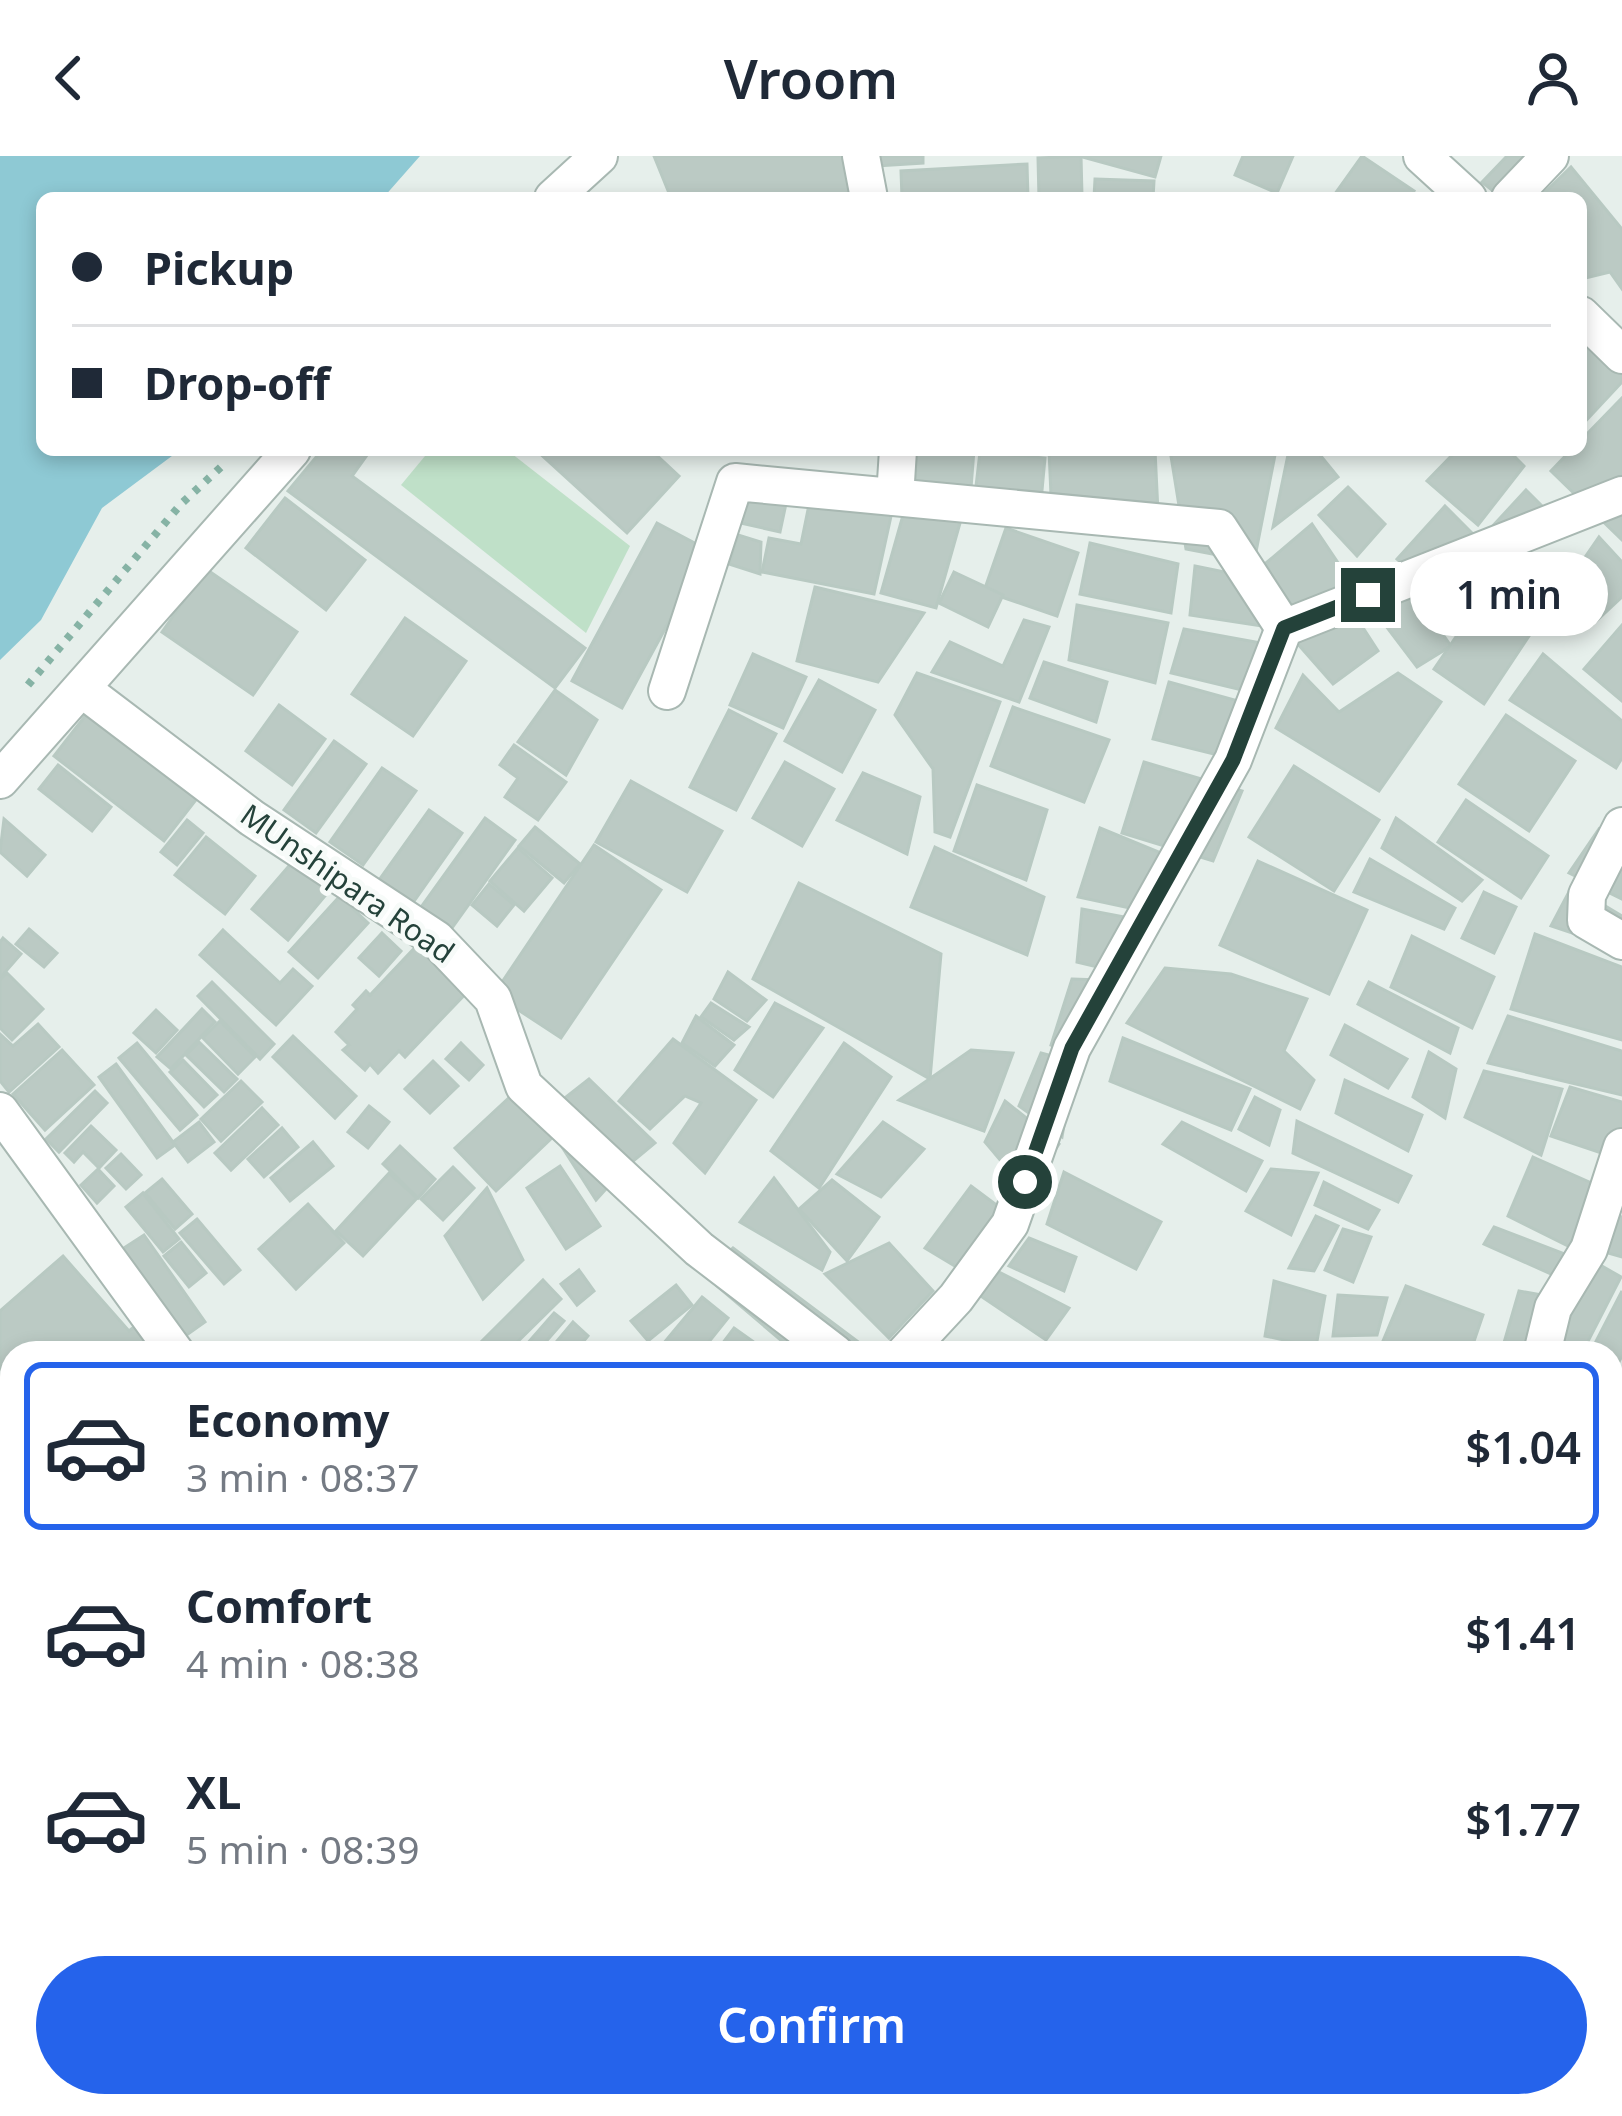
<!DOCTYPE html>
<meta charset="utf-8">
<style>
:root{--surface:#fff;--page:#f6f6f7;--text:#1f2937;--muted:#747a83;--line:#e0e1e3;--accent:#2563eb}
body{margin:0;font-family:"Noto Sans",sans-serif;background:var(--page);color:var(--text);height:100vh;display:flex;flex-direction:column;font-size:45px;white-space:nowrap}
*{box-sizing:border-box;margin:0}
p{font-size:39px;color:var(--muted)}
.icon{flex:none;width:66px;height:66px;fill:none;stroke:currentColor;stroke-width:2;stroke-linecap:round;stroke-linejoin:round}
.map{position:relative;flex:1;overflow:hidden}
.panel{position:absolute;left:0px;top:1185px;width:1623px;height:777px;display:flex;flex-direction:column;background:var(--surface);border-radius:36px 36px 0 0;box-shadow:0 6px 18px #0003}
.panel>*{flex:none}
.top-card{position:absolute;left:36px;top:36px;width:1551px;height:264px;border-radius:18px;box-shadow:0 6px 18px #0003;display:grid;align-content:center;height:264px;padding:0 36px;background:var(--surface)}
.end{position:absolute;width:54px;height:54px;margin:-27px;border:15px solid #24423a;background:#fff;box-shadow:0 0 0 6px #fff}
.from{border-radius:50%}
.bubble{position:absolute;height:84px;border-radius:42px;background:var(--surface);box-shadow:0 6px 18px #0003;font-size:39px;font-weight:600;line-height:84px;text-align:center}
.top-card b{display:flex;align-items:center;gap:42px;height:114px;font-size:45px}
.top-card b+b{border-top:3px solid var(--line)}
.top-card i{width:30px;height:30px;background:var(--text)}
ul{padding:21px 0 0;list-style:none}
li{display:flex;align-items:center;gap:36px;height:168px;margin:0 24px 18px;padding:0 12px;border:6px solid transparent;border-radius:18px}
li div{flex:1}
li b{display:block;font-size:45px}
li em{font-style:normal;font-weight:600}
li.active{border-color:var(--accent)}
li>.icon{width:108px;height:108px;stroke-width:1.5}
.button{display:flex;gap:24px;margin-top:auto;padding:24px 36px}
.button a{flex:1;height:138px;border-radius:72px;background:var(--accent);color:#fff;font-size:48px;font-weight:600;line-height:138px;text-align:center}
header{display:flex;justify-content:space-between;align-items:center;height:156px;padding:0 36px;background:var(--surface);font-size:54px;font-weight:600}
.map>svg:first-child{display:block}
.green{fill:#bfe0c8}
.water{fill:#8ec9d4}
.building{fill:#bbcac4;stroke:#b8c9c2;stroke-width:3}
.lines{fill:none;stroke-linecap:round;stroke-linejoin:round}
.minor-casing{stroke:#a8b8b2;stroke-width:40}
.path{stroke:#86b3a5;stroke-width:8;stroke-dasharray:6 9;stroke-linecap:butt}
.minor{stroke:#fff;stroke-width:36}
.rail{stroke:#5f7d75;stroke-width:9;stroke-dasharray:24 12;stroke-linecap:butt}
.route{stroke:#24423a;stroke-width:15}
.labels{text-anchor:middle;stroke-width:10;stroke-linejoin:round;paint-order:stroke}
.street-label{font-size:30px;fill:#24423a;stroke:#f7fbf9}
</style>
<header><svg class="icon" aria-label="back" viewBox="0 0 24 24"><path d="M15 5l-7 7 7 7"/></svg>Vroom<svg class="icon" aria-label="person" viewBox="0 0 24 24"><circle cx="12" cy="8" r="4"/><path d="M4 21q1-7 8-7t8 7"/></svg></header>
<div class="map">
<svg width="1622" height="1960" viewBox="0 0 1622 1960">
<rect width="100%" height="100%" fill="#e6efeb"/>
<!-- green -->
<polygon class="green" points="430,294 507,294 630,390 586,477 401,329"/>
<!-- water -->
<polygon class="water" points="0,0 420,0 383,42 42,42 42,294 180,294 102,352 41,464 0,504"/>
<!-- building -->
<g class="building">
<polygon points="654,0 846,0 859,32 835,42 671,42"/>
<polygon points="860,0 923,0 923,7 861,11"/>
<polygon points="1079,0 1161,0 1155,21"/>
<polygon points="1081,0 1082,40 1039,42 1038,2"/>
<polygon points="1243,0 1293,0 1277,37 1235,19"/>
<polygon points="1362,0 1414,35 1409,42 1332,42"/>
<polygon points="1507,0 1554,0 1502,42 1482,26"/>
<polygon points="1027,8 1028,42 902,42 901,15"/>
<polygon points="1571,11 1622,73 1622,133 1610,116 1581,123 1581,42 1539,42"/>
<polygon points="1095,23 1154,25 1153,42 1094,42"/>
<polygon points="1581,175 1622,211 1622,226 1581,270"/>
<polygon points="1622,242 1622,384 1551,315 1571,294 1581,294 1581,284"/>
<polygon points="322,294 370,295 352,320 585,492 555,532 288,335"/>
<polygon points="536,294 651,294 679,320 627,377"/>
<polygon points="917,294 974,294 971,332 915,328"/>
<polygon points="1049,294 1155,294 1158,356 1052,362"/>
<polygon points="1170,294 1276,294 1254,406 1186,393"/>
<polygon points="1289,294 1316,294 1338,321 1273,371"/>
<polygon points="1457,294 1508,294 1524,310 1478,369 1427,325"/>
<polygon points="980,296 1045,302 1041,345 975,339"/>
<polygon points="751,321 790,329 780,376 741,367"/>
<polygon points="1348,331 1385,368 1357,400 1319,359"/>
<polygon points="812,334 893,351 874,438 762,416 769,382 801,388"/>
<polygon points="1526,334 1554,362 1500,435 1464,401"/>
<polygon points="285,342 365,404 326,454 246,392"/>
<polygon points="907,345 962,360 936,452 881,437"/>
<polygon points="1445,350 1472,377 1430,430 1397,403"/>
<polygon points="657,367 708,394 622,552 572,525"/>
<polygon points="1312,368 1355,432 1294,467 1266,407"/>
<polygon points="1006,372 1078,397 1057,460 984,435"/>
<polygon points="738,379 761,386 760,418 729,408"/>
<polygon points="1599,381 1622,406 1622,441 1593,468 1550,452"/>
<polygon points="1090,387 1178,408 1171,457 1080,438"/>
<polygon points="1195,410 1254,422 1268,471 1190,459"/>
<polygon points="206,413 297,476 253,539 162,476"/>
<polygon points="954,416 1003,439 988,471 939,447"/>
<polygon points="1407,427 1451,490 1417,511 1376,457"/>
<polygon points="815,431 924,457 878,526 797,505"/>
<polygon points="1483,441 1535,471 1484,548 1434,513"/>
<polygon points="1347,447 1378,495 1333,528 1296,486"/>
<polygon points="1077,449 1168,467 1155,527 1069,504"/>
<polygon points="405,462 466,505 413,580 352,538"/>
<polygon points="1024,464 1049,471 1019,546 932,516 950,486 1003,510"/>
<polygon points="1622,469 1622,545 1584,513"/>
<polygon points="1184,473 1288,492 1275,542 1171,517"/>
<polygon points="753,498 806,521 783,572 730,549"/>
<polygon points="1543,498 1622,565 1622,602 1616,612 1510,544"/>
<polygon points="1044,506 1107,526 1096,566 1030,542"/>
<polygon points="917,517 1000,546 950,681 935,676 933,613 895,559"/>
<polygon points="1398,517 1441,546 1379,635 1276,572 1303,519 1339,556"/>
<polygon points="819,524 875,554 842,616 785,585"/>
<polygon points="1169,526 1260,551 1246,606 1153,583"/>
<polygon points="555,534 597,564 566,619 518,586"/>
<polygon points="279,549 325,583 292,629 246,595"/>
<polygon points="92,551 202,636 164,685 54,600"/>
<polygon points="1013,551 1109,584 1084,646 991,610"/>
<polygon points="729,554 776,578 736,654 690,631"/>
<polygon points="1506,559 1575,605 1529,675 1459,628"/>
<polygon points="334,585 366,608 316,677 284,654"/>
<polygon points="514,589 566,626 538,664 505,641 518,622 500,609"/>
<polygon points="785,606 834,633 802,690 753,662"/>
<polygon points="1144,606 1242,635 1213,705 1122,677"/>
<polygon points="58,609 111,651 92,675 39,633"/>
<polygon points="1294,610 1379,664 1334,735 1249,681"/>
<polygon points="382,612 416,635 363,709 330,686"/>
<polygon points="863,617 920,641 907,698 837,664"/>
<polygon points="631,625 722,675 687,736 596,686"/>
<polygon points="977,629 1047,654 1026,724 954,695"/>
<polygon points="1466,644 1548,700 1521,742 1438,686"/>
<polygon points="429,654 462,677 410,751 377,727"/>
<polygon points="485,662 515,684 447,779 416,758"/>
<polygon points="1396,662 1482,724 1462,745 1382,692"/>
<polygon points="4,663 45,699 27,720 0,696"/>
<polygon points="187,664 203,677 177,709 161,696"/>
<polygon points="535,671 580,708 564,727 519,690"/>
<polygon points="1100,672 1183,706 1158,758 1078,741"/>
<polygon points="1599,673 1622,690 1622,743 1569,717"/>
<polygon points="206,681 255,720 225,758 175,719"/>
<polygon points="594,689 661,734 561,882 494,838"/>
<polygon points="935,691 1044,741 1027,799 911,751"/>
<polygon points="518,692 552,722 524,755 490,725"/>
<polygon points="295,703 330,734 288,784 252,753"/>
<polygon points="1370,703 1455,752 1444,773 1354,736"/>
<polygon points="1258,705 1367,754 1329,838 1220,789"/>
<polygon points="799,727 941,798 930,923 753,823"/>
<polygon points="489,728 514,749 497,770 472,749"/>
<polygon points="1572,730 1622,760 1617,792 1551,770"/>
<polygon points="1484,736 1516,751 1494,797 1462,782"/>
<polygon points="340,740 368,767 318,822 289,796"/>
<polygon points="1082,753 1130,762 1102,812 1077,806"/>
<polygon points="29,773 57,797 44,811 16,788"/>
<polygon points="223,774 280,827 293,813 312,830 276,869 200,799"/>
<polygon points="382,777 401,795 379,820 359,802"/>
<polygon points="1535,778 1622,811 1622,884 1511,853"/>
<polygon points="1412,780 1494,821 1472,872 1391,831"/>
<polygon points="3,782 21,798 0,822 0,786"/>
<polygon points="421,785 473,830 405,901 399,895 378,917 370,908 365,914 343,894 349,889 336,876 357,853 353,849 366,835 370,839"/>
<polygon points="1165,812 1231,818 1307,843 1284,895 1314,924 1300,953 1127,867"/>
<polygon points="728,816 766,844 747,865 714,843"/>
<polygon points="7,817 43,853 12,884 0,872 0,824"/>
<polygon points="1072,823 1099,824 1077,899 1051,889"/>
<polygon points="212,826 274,888 260,903 198,840"/>
<polygon points="1369,826 1458,872 1450,897 1358,848"/>
<polygon points="711,847 749,871 734,884 701,861"/>
<polygon points="775,847 823,872 773,941 735,914"/>
<polygon points="202,853 215,866 171,913 157,901"/>
<polygon points="156,854 177,874 156,897 134,877"/>
<polygon points="696,860 734,889 715,910 682,887"/>
<polygon points="1508,860 1622,895 1622,939 1488,907"/>
<polygon points="220,865 255,901 238,918 203,882"/>
<polygon points="38,868 59,891 9,936 0,925 0,878 13,890"/>
<polygon points="1345,869 1407,903 1388,932 1331,899"/>
<polygon points="293,880 356,940 335,962 273,901"/>
<polygon points="1123,882 1250,933 1231,974 1110,925"/>
<polygon points="673,883 756,944 705,1017 674,987 701,947 685,940 650,973 619,945"/>
<polygon points="199,886 237,923 224,936 186,899"/>
<polygon points="137,887 197,959 180,974 119,902"/>
<polygon points="461,887 483,909 469,924 446,903"/>
<polygon points="844,887 891,921 819,1032 771,995"/>
<polygon points="62,894 94,929 45,974 13,938"/>
<polygon points="971,894 1013,897 984,975 899,944"/>
<polygon points="1429,896 1456,913 1445,962 1413,941"/>
<polygon points="1041,897 1075,906 1062,981 1019,950"/>
<polygon points="183,904 217,939 204,951 170,916"/>
<polygon points="433,905 458,930 430,957 405,933"/>
<polygon points="116,908 175,989 157,1002 99,921"/>
<polygon points="1484,915 1562,933 1541,999 1465,961"/>
<polygon points="589,923 655,987 626,1011 557,948"/>
<polygon points="1345,924 1422,959 1408,995 1336,957"/>
<polygon points="241,925 262,946 221,985 201,963"/>
<polygon points="1570,931 1622,946 1622,1004 1551,980"/>
<polygon points="95,935 107,947 59,996 46,983"/>
<polygon points="514,937 554,980 496,1035 455,992"/>
<polygon points="1255,941 1280,954 1269,989 1239,973"/>
<polygon points="1005,945 1059,988 1027,1036 985,986"/>
<polygon points="369,950 389,966 368,992 348,976"/>
<polygon points="262,952 278,969 231,1014 215,997"/>
<polygon points="1297,965 1411,1020 1398,1046 1293,997"/>
<polygon points="199,966 214,986 188,1006 173,986"/>
<polygon points="883,966 924,993 881,1041 837,1018"/>
<polygon points="1182,966 1262,1005 1246,1035 1163,988"/>
<polygon points="548,969 615,1023 596,1044"/>
<polygon points="91,970 116,994 99,1012 83,996 74,1006 65,997"/>
<polygon points="282,972 298,991 264,1021 248,1003"/>
<polygon points="313,986 333,1010 290,1045 271,1022"/>
<polygon points="400,990 435,1023 418,1042 383,1008"/>
<polygon points="121,998 141,1019 126,1033 106,1012"/>
<polygon points="1533,1001 1605,1033 1580,1096 1508,1060"/>
<polygon points="560,1010 600,1070 566,1093 527,1032"/>
<polygon points="453,1011 474,1032 443,1064 421,1043"/>
<polygon points="98,1013 114,1030 97,1047 81,1029"/>
<polygon points="1271,1013 1318,1017 1291,1079 1246,1055"/>
<polygon points="1064,1016 1161,1066 1136,1113 1047,1068"/>
<polygon points="389,1017 417,1042 363,1100 336,1075"/>
<polygon points="774,1022 830,1096 822,1114 740,1066"/>
<polygon points="162,1023 192,1058 175,1073 145,1037"/>
<polygon points="832,1024 879,1061 847,1105 799,1053"/>
<polygon points="1324,1026 1379,1054 1368,1073 1315,1049"/>
<polygon points="971,1030 1027,1072 983,1127 925,1092"/>
<polygon points="487,1032 523,1104 483,1143 445,1080"/>
<polygon points="143,1037 179,1083 163,1096 126,1051"/>
<polygon points="308,1048 344,1087 296,1133 259,1093"/>
<polygon points="1614,1058 1622,1061 1622,1101 1601,1095"/>
<polygon points="1316,1060 1338,1070 1314,1115 1289,1112"/>
<polygon points="197,1063 240,1114 224,1128 180,1077"/>
<polygon points="1494,1071 1570,1100 1560,1122 1484,1088"/>
<polygon points="1343,1073 1371,1081 1353,1126 1325,1114"/>
<polygon points="144,1079 205,1166 181,1183 121,1094"/>
<polygon points="1029,1082 1076,1101 1064,1135 1009,1110"/>
<polygon points="181,1086 206,1117 189,1131 164,1100"/>
<polygon points="889,1087 933,1135 889,1182 825,1118"/>
<polygon points="733,1092 873,1197 796,1197 704,1119"/>
<polygon points="63,1100 129,1175 135,1170 159,1197 12,1197 12,1226 0,1212 0,1155"/>
<polygon points="1595,1106 1621,1121 1582,1197 1550,1197"/>
<polygon points="579,1114 594,1135 577,1149 561,1128"/>
<polygon points="999,1116 1069,1152 1046,1184 975,1136"/>
<polygon points="543,1124 561,1143 506,1197 486,1197 478,1189"/>
<polygon points="1274,1125 1325,1140 1316,1191 1265,1180"/>
<polygon points="676,1129 692,1149 648,1185 631,1165"/>
<polygon points="1406,1130 1483,1159 1470,1197 1378,1197"/>
<polygon points="1519,1135 1547,1140 1533,1197 1501,1197"/>
<polygon points="1622,1135 1622,1200 1611,1221 1611,1197 1590,1197"/>
<polygon points="1338,1139 1387,1142 1377,1179 1333,1180"/>
<polygon points="702,1141 728,1162 700,1197 662,1197 658,1194"/>
<polygon points="554,1157 564,1165 536,1197 519,1197"/>
<polygon points="573,1166 588,1180 574,1197 547,1197"/>
<polygon points="734,1172 769,1197 725,1197 719,1192"/>
<polygon points="1611,1703 1622,1707 1622,1786 1611,1782"/>
<polygon points="1611,1841 1622,1851 1622,1953 1618,1960 1581,1960 1555,1952 1611,1950"/>
<polygon points="679,1950 710,1950 717,1960 665,1960"/>
<polygon points="745,1950 786,1950 793,1960 730,1960"/>
<polygon points="1043,1950 1143,1950 1135,1960 1055,1960"/>
<polygon points="1448,1950 1533,1950 1539,1953 1536,1960 1442,1960"/>
</g>
<g class="lines">
<defs>
<g id="minor">
<polyline points="861,0 869,42"/>
<polyline points="1422,0 1468,42"/>
<polyline points="553,42 599,0"/>
<polyline points="1510,42 1550,0"/>
<polyline points="1581,159 1622,199"/>
<polyline points="895,341 898,294"/>
<polyline points="82,533 252,662 436,783 493,843 524,930 699,1093 835,1197"/>
<polyline points="667,535 735,326 1219,372 1284,472"/>
<polyline points="0,624 292,294"/>
<polyline points="1622,670 1587,739 1586,764 1622,785"/>
<polyline points="0,955 176,1197"/>
<polyline points="905,1197 956,1142 1010,1068 1072,892 1233,604 1284,472 1622,339"/>
<polyline points="1542,1197 1553,1152 1589,1093 1622,991"/>
<polyline points="1611,1265 1622,1269"/>
<polyline points="1611,1577 1622,1576"/>
<polyline points="854,1950 863,1960"/>
</g>
</defs>
<!-- minor casing -->
<use href="#minor" class="minor-casing"/>
<!-- path -->
<polyline class="path" points="28,529 181,348 221,311"/>
<!-- minor -->
<use href="#minor" class="minor"/>
<!-- rail -->
<g class="rail">
<polyline points="0,1424 12,1438"/>
<polyline points="450,1950 459,1960"/>
</g>
</g>
<g class="lines">
<!-- route -->
<polyline class="route" points="1025,1026 1072,892 1233,604 1284,472 1368,439"/>
</g>
<g class="labels">
<!-- street labels -->
<g class="street-label">
<text transform="translate(347 728) rotate(35)" y="10">MUnshipara Road</text>
</g>
</g>
</svg>
<i class="end from" style="left:1025px;top:1026px"></i>
<i class="end" style="left:1368px;top:439px"></i>
<div class="bubble" style="left:1410px;top:396px;width:198px">1 min</div>
<div class="top-card">
<b><i class="from"></i>Pickup</b>
<b><i></i>Drop-off</b>
</div>
<section class="panel">
<ul>
<li class="active"><svg class="icon" aria-label="car" viewBox="0 0 24 24"><path d="M5 17H2v-5l4-1 3-4h7l3 4 3 1v5h-3M9 17h6M6 11h13"/><circle cx="7" cy="17" r="2"/><circle cx="17" cy="17" r="2"/></svg><div><b>Economy</b><p>3 min · 08:37</p></div><em>$1.04</em></li>
<li><svg class="icon" aria-label="car" viewBox="0 0 24 24"><path d="M5 17H2v-5l4-1 3-4h7l3 4 3 1v5h-3M9 17h6M6 11h13"/><circle cx="7" cy="17" r="2"/><circle cx="17" cy="17" r="2"/></svg><div><b>Comfort</b><p>4 min · 08:38</p></div><em>$1.41</em></li>
<li><svg class="icon" aria-label="car" viewBox="0 0 24 24"><path d="M5 17H2v-5l4-1 3-4h7l3 4 3 1v5h-3M9 17h6M6 11h13"/><circle cx="7" cy="17" r="2"/><circle cx="17" cy="17" r="2"/></svg><div><b>XL</b><p>5 min · 08:39</p></div><em>$1.77</em></li>
</ul>
<div class="button"><a>Confirm</a></div>
</section>
</div>
